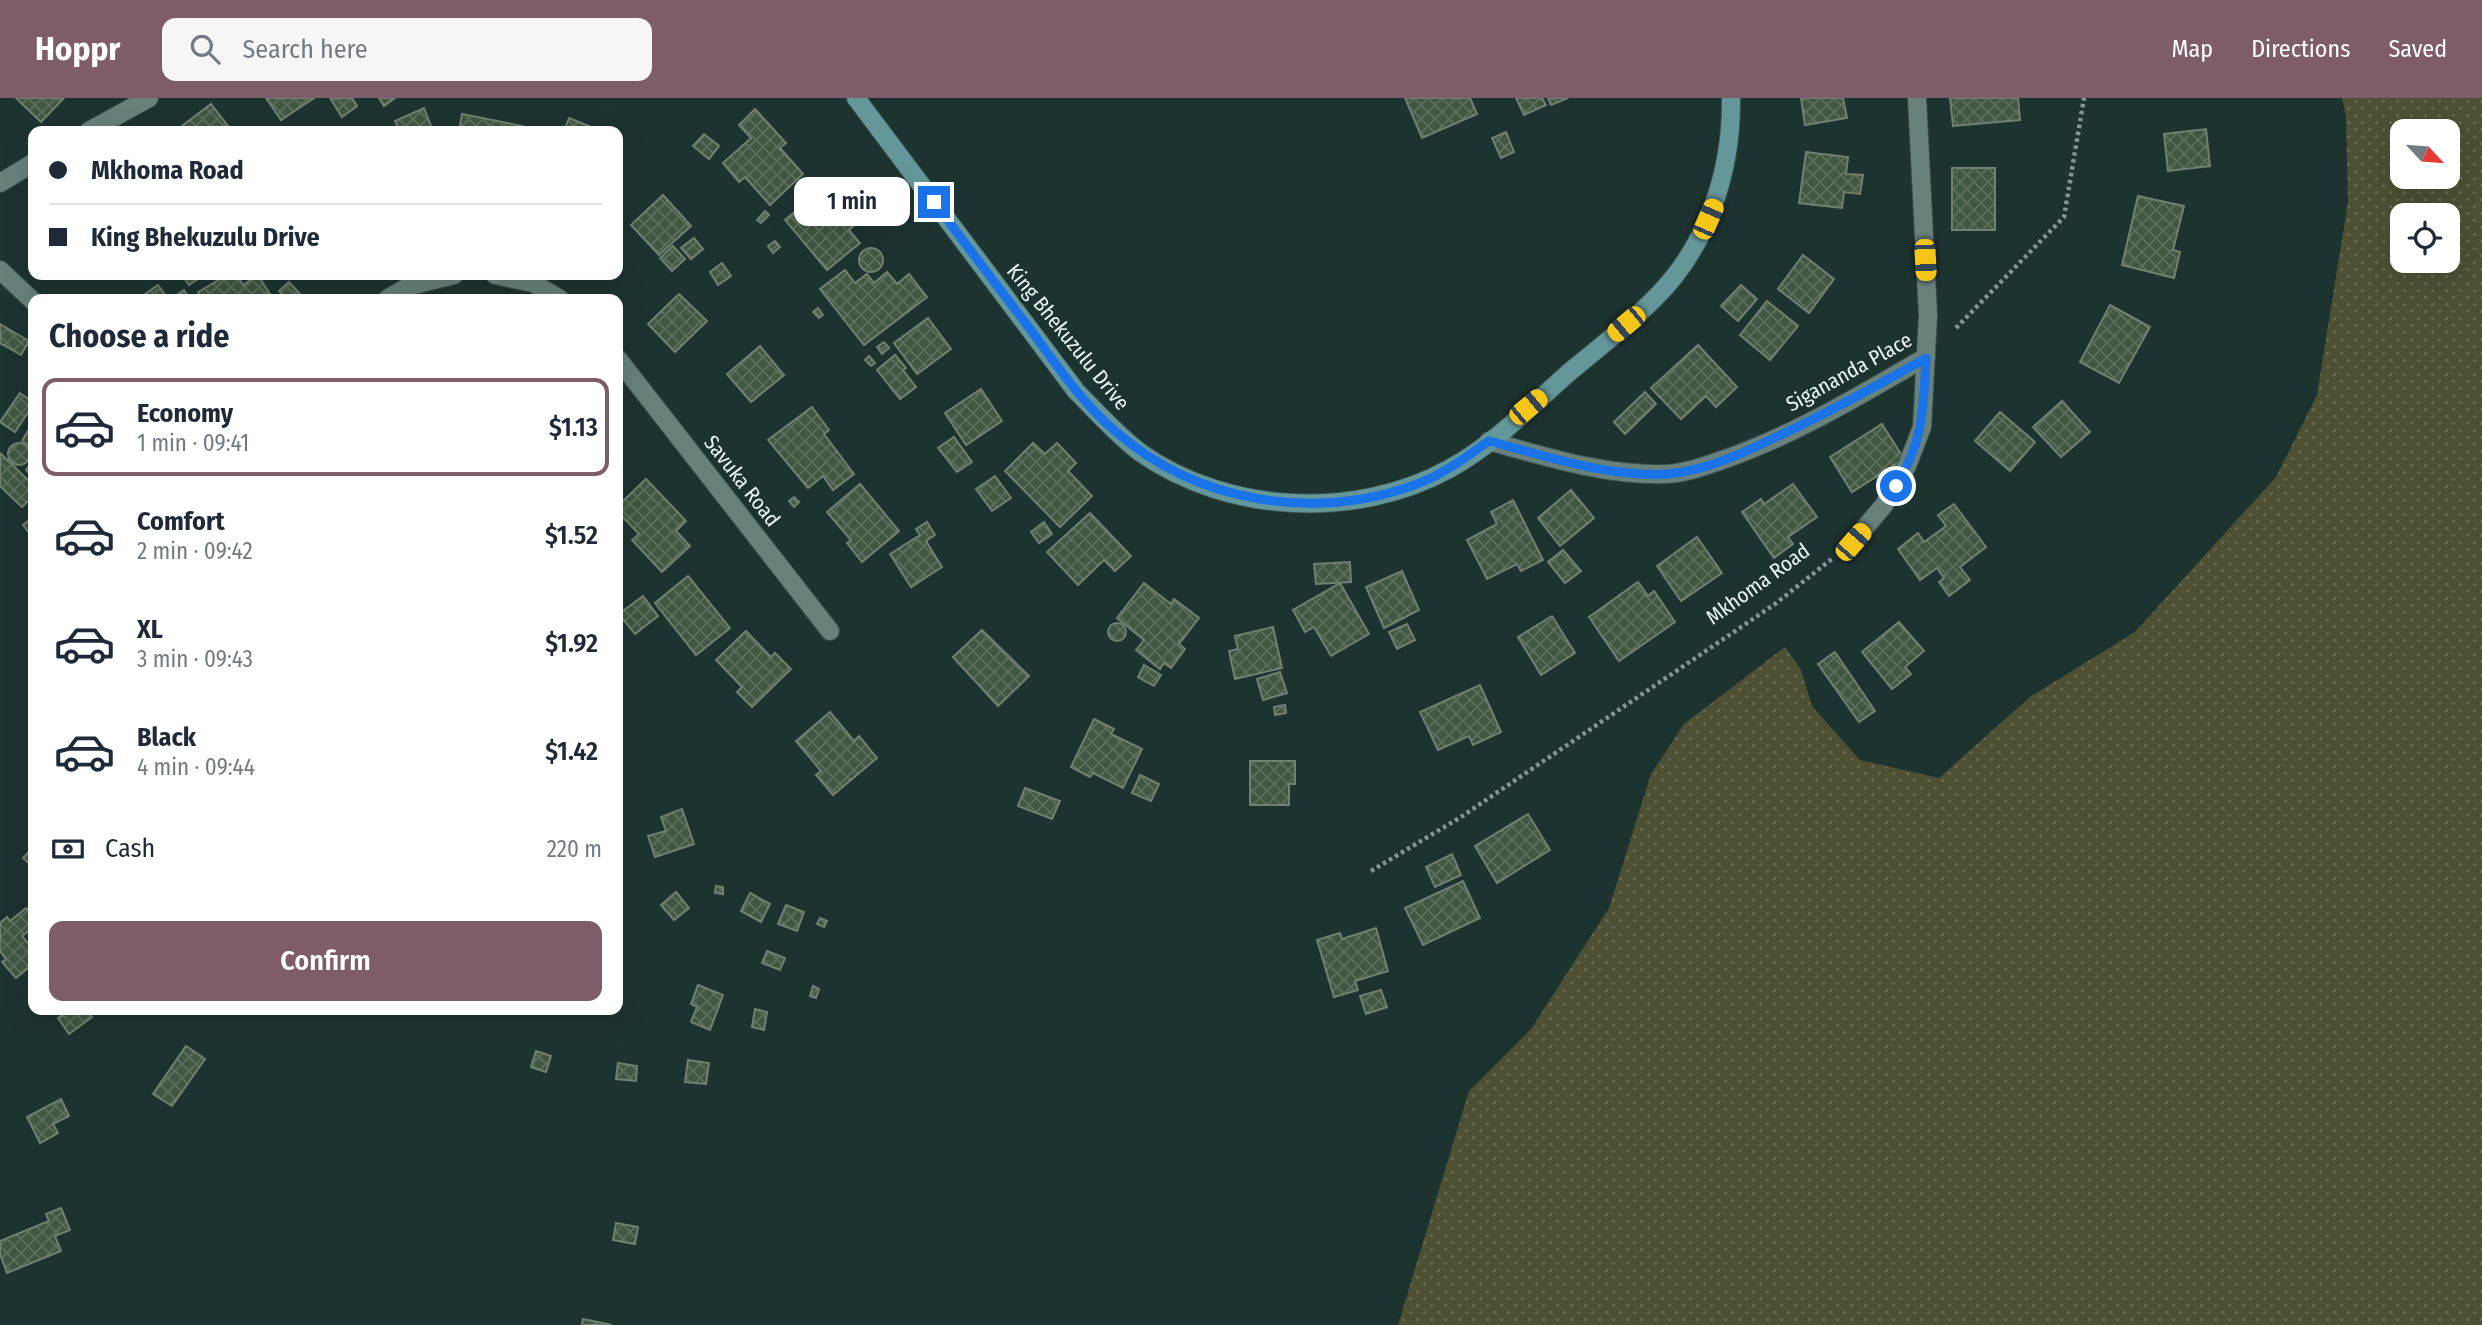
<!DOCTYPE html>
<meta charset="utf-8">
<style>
:root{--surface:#fff;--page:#f6f6f7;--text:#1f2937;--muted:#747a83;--line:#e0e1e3;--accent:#7f5c69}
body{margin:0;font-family:"Fira Sans Condensed",sans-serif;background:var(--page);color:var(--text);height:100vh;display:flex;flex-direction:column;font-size:26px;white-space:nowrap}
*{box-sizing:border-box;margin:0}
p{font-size:23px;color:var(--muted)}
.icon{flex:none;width:38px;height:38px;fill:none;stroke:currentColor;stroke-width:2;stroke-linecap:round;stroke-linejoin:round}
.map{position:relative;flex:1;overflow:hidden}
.details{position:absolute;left:28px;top:196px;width:595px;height:721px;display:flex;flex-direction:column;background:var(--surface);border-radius:14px;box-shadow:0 7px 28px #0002}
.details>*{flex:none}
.guide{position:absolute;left:28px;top:28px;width:595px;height:154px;border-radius:14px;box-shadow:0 7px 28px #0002;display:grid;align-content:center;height:154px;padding:0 21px;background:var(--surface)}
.needle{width:46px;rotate:116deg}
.buttons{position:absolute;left:2390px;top:21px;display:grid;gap:14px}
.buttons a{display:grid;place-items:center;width:70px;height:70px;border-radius:14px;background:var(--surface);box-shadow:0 7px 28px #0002;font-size:35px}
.end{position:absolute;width:32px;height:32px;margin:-16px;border:9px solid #1a73e8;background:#fff;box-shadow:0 0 0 4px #fff}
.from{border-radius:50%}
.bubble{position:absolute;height:49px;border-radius:14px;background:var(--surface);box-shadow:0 7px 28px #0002;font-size:23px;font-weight:600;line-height:49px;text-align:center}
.car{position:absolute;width:21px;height:42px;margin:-21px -10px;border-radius:9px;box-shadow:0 0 5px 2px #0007;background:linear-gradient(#f5c518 24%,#345 0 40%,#f5c518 0 76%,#345 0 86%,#f5c518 0)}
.guide b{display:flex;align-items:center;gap:24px;height:66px;font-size:26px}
.guide b+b{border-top:2px solid var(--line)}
.guide i{width:18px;height:18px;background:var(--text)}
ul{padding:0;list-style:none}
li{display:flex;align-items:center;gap:21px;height:98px;margin:0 14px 10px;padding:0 7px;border:4px solid transparent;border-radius:14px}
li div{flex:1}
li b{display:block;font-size:26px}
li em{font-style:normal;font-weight:600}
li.selected{border-color:var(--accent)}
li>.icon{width:63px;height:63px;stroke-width:1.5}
h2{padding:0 21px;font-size:32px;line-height:84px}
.pay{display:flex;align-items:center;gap:18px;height:77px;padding:0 21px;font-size:26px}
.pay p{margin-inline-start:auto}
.primary-button{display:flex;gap:14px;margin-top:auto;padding:14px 21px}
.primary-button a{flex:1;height:80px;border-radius:14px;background:var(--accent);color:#fff;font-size:28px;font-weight:600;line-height:80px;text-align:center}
header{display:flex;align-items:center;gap:42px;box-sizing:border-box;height:98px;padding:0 35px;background:var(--accent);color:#fff}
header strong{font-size:33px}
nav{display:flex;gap:38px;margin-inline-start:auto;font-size:24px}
.search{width:490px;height:63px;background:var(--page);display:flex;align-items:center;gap:18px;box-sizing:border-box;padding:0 24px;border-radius:14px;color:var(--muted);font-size:26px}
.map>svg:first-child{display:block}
.grass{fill:url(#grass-dots);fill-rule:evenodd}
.building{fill:url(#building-cross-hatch);stroke:#708071;stroke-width:2}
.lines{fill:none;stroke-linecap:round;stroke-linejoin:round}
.street-casing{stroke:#3c504c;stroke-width:20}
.secondary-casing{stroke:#3c504c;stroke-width:20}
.path{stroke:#849692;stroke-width:4.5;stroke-dasharray:3.5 3.5;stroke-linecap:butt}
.street{stroke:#68817b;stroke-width:18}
.secondary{stroke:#64979a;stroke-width:18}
.route{stroke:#1a73e8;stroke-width:9}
.labels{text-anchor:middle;stroke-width:7;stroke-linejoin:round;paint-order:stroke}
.street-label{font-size:21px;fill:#eaf7f4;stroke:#1d332f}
</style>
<header>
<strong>Hoppr</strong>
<div class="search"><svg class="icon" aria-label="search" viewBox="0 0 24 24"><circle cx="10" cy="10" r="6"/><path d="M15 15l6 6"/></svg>Search here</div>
<nav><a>Map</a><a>Directions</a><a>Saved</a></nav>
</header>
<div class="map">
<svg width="2482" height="1227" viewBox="0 0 2482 1227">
<defs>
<pattern id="grass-dots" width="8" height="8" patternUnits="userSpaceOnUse" patternTransform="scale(1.75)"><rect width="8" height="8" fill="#4d5032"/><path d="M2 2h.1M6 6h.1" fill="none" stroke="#676a50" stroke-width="1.8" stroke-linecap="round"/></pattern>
<pattern id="building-cross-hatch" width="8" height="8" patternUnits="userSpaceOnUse" patternTransform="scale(1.75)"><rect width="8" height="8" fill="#405741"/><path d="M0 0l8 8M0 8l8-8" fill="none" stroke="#5c705d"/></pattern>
</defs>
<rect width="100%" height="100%" fill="#1d332f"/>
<!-- grass -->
<path class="grass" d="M2342,0H2482V1227H1398L1469,993L1531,931L1609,810L1651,676L1684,626L1785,549L1801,572L1812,608L1860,662L1939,680L2030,599L2135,534L2276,379L2317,297L2348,104L2346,19ZM2403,33H2448V79H2403ZM2403,117H2448V163H2403Z"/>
<!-- building -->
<g class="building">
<polygon points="16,0 64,0 41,24"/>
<polygon points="266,0 314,0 281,22"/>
<polygon points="330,0 352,0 357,8 342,19"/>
<polygon points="379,0 395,0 384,8"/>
<polygon points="1405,0 1470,0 1477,16 1422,40"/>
<polygon points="1516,0 1542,0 1546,7 1524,17"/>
<polygon points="1548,0 1568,0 1551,7"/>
<polygon points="1801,0 1843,0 1847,20 1805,27"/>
<polygon points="1950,0 2018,0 2020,22 1953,28"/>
<polygon points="211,6 232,33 186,33 182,28"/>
<polygon points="424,10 433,33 400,33 395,23"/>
<polygon points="755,11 786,45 780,50 803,76 770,107 745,79 739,84 723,65 751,40 739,27"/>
<polygon points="462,16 522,28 521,33 459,33"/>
<polygon points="569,20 601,33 564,33"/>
<polygon points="2206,31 2210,68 2168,73 2164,36"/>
<polygon points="1506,34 1514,54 1501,60 1492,40"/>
<polygon points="704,36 719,48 709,61 693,48"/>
<polygon points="1806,54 1848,59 1846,76 1863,77 1860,96 1844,94 1842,110 1799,105"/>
<rect x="1952" y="70" width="43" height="62"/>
<polygon points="841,94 863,120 849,132 860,145 827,172 785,122 818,95 827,105"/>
<polygon points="663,97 691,128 659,157 631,127"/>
<polygon points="2138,98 2184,108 2173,152 2180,154 2174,180 2122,167"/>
<polygon points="765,113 769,117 761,125 757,122"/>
<polygon points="694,140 703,151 691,161 681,150"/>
<polygon points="775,143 780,149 773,155 768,148"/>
<polygon points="673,148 685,161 672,173 660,160"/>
<circle cx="871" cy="162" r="12"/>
<polygon points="1803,157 1834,181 1809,215 1778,191"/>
<polygon points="722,165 731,178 718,187 710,174"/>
<polygon points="845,172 855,185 867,176 874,185 887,174 897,186 909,176 927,199 864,247 820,191"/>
<polygon points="182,177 204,177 189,187"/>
<polygon points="227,177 237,177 243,187 258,177 273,201 202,201 198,194"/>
<polygon points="289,184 300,196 294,201 286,201 279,193"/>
<polygon points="158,187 168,201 138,201"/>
<polygon points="1741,187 1757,201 1738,223 1721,208"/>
<polygon points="184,192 190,201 170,201"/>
<polygon points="679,196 707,223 675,254 648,226"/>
<polygon points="1767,203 1798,228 1770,262 1740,237"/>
<polygon points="2110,207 2150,229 2119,285 2080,264"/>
<polygon points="818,210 823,217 819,220 813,214"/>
<polygon points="928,220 951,251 917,276 894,245"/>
<polygon points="0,226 29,243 21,257 0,245"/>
<polygon points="884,244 889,250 882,256 877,249"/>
<polygon points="1698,247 1737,289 1716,309 1706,298 1681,321 1651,290"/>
<polygon points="760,248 784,277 751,304 727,276"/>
<polygon points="895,257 906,270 903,272 916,289 900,301 877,272"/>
<polygon points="869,258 875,265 871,268 865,262"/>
<polygon points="981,291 1002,323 966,347 945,315"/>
<polygon points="1645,294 1656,306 1625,336 1614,324"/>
<polygon points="20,295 33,304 33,307 15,334 0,324"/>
<polygon points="2062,303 2090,334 2061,359 2033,329"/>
<polygon points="812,309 829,332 824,336 854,376 833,392 823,378 808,390 768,342"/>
<polygon points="2000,314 2035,344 2010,373 1975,343"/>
<polygon points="33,324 33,350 22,343"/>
<polygon points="1882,326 1904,361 1852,394 1830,359"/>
<polygon points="954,339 972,364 957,374 938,350"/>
<polygon points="1033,345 1045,356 1057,345 1076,365 1068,373 1092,398 1060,429 1005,373"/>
<circle cx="19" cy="356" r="11"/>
<polygon points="0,355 33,387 33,398 22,409 0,388"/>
<polygon points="33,362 33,378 26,372"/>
<polygon points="995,378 1011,400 992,413 976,391"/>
<polygon points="646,381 686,423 676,433 690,448 662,474 632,442 639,436 618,414 618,408"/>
<polygon points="860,386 899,433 862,464 847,445 851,442 827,414"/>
<polygon points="1793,386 1817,419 1788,439 1793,446 1774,460 1742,414 1761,401 1764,406"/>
<polygon points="1571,392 1594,420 1560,448 1538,420"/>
<polygon points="794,399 799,404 794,409 789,403"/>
<polygon points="1513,402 1543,462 1521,473 1517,466 1487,481 1467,442 1497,426 1491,414"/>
<polygon points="1954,406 1986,449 1960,469 1970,482 1949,498 1939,484 1944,480 1937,470 1920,482 1898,451 1918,435 1924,444 1946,428 1938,417"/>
<polygon points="1090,415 1131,458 1115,473 1104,462 1078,487 1047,454"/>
<polygon points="33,419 33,440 23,427"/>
<polygon points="927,424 935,437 926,443 942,469 911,489 890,456 920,437 916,431"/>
<polygon points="1044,424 1052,436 1039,445 1031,434"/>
<polygon points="1697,439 1722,475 1681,503 1657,468"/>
<polygon points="1563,452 1581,473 1565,485 1548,464"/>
<polygon points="1350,464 1351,484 1316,486 1314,466"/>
<polygon points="1402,473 1419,512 1384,530 1366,489"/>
<polygon points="688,478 730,530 696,557 655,505"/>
<polygon points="1638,484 1648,498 1654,493 1675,524 1619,563 1589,519"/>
<polygon points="1144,485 1171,506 1174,501 1199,520 1179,546 1185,551 1171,570 1164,565 1160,571 1136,552 1144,542 1117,520"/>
<polygon points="1340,485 1369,536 1331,558 1314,529 1305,534 1293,512"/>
<polygon points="643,498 658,518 635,536 619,516"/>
<polygon points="1552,518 1575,555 1541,577 1518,539"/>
<polygon points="1899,524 1924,553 1905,569 1911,576 1892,591 1862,554"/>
<circle cx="1117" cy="534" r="9"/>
<polygon points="1407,526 1415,542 1397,551 1389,534"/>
<polygon points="1273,529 1282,570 1235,581 1229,553 1238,551 1235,538"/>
<polygon points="982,532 1029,578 998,608 953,559"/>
<polygon points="746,533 771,559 775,555 791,571 752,609 737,594 742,589 716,562"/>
<polygon points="1835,554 1875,613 1859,624 1818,566"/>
<polygon points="1144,567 1161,577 1154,588 1138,579"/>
<polygon points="1280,574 1287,595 1263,602 1257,581"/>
<polygon points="1480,587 1501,634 1473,647 1469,638 1438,652 1420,614"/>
<polygon points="1285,607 1286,615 1275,617 1274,609"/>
<polygon points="830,614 854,643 859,638 877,660 833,697 816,677 821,673 796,643"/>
<polygon points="1094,621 1114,631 1111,636 1142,651 1123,690 1093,675 1090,679 1071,669"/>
<polygon points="1250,663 1295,663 1295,686 1289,686 1289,707 1250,707"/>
<polygon points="1140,677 1159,686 1151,703 1132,695"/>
<polygon points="1025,690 1060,703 1052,721 1018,708"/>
<polygon points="682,711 694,746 655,759 648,738 666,733 661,719"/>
<polygon points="1528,716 1550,752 1497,785 1475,748"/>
<polygon points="33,749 33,769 23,760"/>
<polygon points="1452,756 1461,777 1435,789 1426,769"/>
<polygon points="1463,783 1480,820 1423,847 1405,810"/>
<polygon points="716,788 723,789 723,796 715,795"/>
<polygon points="676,794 689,810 674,822 661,807"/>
<polygon points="750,795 770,806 761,824 741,813"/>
<polygon points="786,807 804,814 797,833 778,826"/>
<polygon points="26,810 33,818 33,830 22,838 33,851 33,866 16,880 2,864 6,861 0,853 0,825 7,819 10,823"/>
<polygon points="820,820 827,823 824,829 817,826"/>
<polygon points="1376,830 1388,873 1355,883 1358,892 1334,899 1317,842 1340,835 1342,841"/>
<polygon points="767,853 785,860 780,872 762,865"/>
<polygon points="698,887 723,897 710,932 691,924 697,909 691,906"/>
<polygon points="813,888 819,891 816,900 810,898"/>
<polygon points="1381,892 1387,909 1366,916 1360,898"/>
<polygon points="755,911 767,914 764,932 752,929"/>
<polygon points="70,912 87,912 92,919 69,936 58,920"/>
<polygon points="186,948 205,961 172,1008 153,996"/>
<polygon points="536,953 551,958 546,974 531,969"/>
<polygon points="688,962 709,965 706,986 685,984"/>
<polygon points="618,965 637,968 636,983 616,981"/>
<polygon points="61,1001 69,1018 53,1026 58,1035 40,1045 27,1019"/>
<polygon points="61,1110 70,1132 55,1138 61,1153 7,1175 0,1156 0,1143 49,1123 46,1116"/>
<polygon points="616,1125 638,1129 635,1146 613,1142"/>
<polygon points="583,1221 612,1227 582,1227"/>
</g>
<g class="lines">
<defs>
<g id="street">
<polyline points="89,33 149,0"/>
<polyline points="0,85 33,65"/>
<polyline points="0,172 33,203"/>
<polyline points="495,177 533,185 560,201"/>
<polyline points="387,201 409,188 454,177"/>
<polyline points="618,261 830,533"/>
<path d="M1489,343C1547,359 1606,378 1666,376C1687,375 1708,367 1728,360C1798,335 1862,296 1926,259"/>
<polyline points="1853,444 1884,407 1907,368 1922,329 1928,217 1917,0"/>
</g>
<path id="secondary" d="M856,0L1076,293C1097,314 1117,337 1141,355C1228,416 1356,422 1449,371C1495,346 1534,305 1573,271C1600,249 1628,227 1653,202C1707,150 1732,74 1731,0"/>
</defs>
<!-- street casing -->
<use href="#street" class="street-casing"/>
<!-- secondary casing -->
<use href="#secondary" class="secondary-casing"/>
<!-- path -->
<g class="path">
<polyline points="1956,230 2064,119 2084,0"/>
<polyline points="1371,773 1461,719 1775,506 1833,460"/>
</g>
<!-- street -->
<use href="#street" class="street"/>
<!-- secondary -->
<use href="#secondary" class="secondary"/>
</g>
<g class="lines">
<!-- route -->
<path class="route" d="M934,104C966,147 998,189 1030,231C1056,266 1081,304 1115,333C1197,405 1315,424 1417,386C1444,376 1466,359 1489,343C1545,358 1610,380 1668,376C1703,373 1739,357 1770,342C1824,317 1875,289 1926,260C1923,312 1924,342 1896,388"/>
</g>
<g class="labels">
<!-- street labels -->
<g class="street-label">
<text transform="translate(1068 239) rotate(51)" y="7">King Bhekuzulu Drive</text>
<text transform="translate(1849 274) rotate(-29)" y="7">Sigananda Place</text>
<text transform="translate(742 383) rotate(52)" y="7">Savuka Road</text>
<text transform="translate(1758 486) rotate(-36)" y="7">Mkhoma Road</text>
</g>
</g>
</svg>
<div class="buttons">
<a><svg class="needle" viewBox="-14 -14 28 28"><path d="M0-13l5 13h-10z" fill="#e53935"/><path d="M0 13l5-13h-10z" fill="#747a83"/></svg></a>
<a><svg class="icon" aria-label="locate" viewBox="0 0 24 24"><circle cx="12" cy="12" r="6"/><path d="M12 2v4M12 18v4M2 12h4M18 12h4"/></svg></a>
</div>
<i class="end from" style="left:1896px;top:388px"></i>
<i class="end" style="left:934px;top:104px"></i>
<div class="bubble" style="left:794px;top:79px;width:116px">1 min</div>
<i class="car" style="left:1708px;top:121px;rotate:24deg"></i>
<i class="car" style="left:1925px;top:162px;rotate:177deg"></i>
<i class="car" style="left:1626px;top:226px;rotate:230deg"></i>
<i class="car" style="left:1528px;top:309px;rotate:50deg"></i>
<i class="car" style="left:1853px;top:444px;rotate:41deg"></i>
<div class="guide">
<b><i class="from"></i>Mkhoma Road</b>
<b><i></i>King Bhekuzulu Drive</b>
</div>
<section class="details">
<h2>Choose a ride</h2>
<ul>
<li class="selected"><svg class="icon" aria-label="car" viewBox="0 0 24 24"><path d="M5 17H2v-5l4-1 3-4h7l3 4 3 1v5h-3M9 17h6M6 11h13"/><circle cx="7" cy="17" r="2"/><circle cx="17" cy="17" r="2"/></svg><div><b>Economy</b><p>1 min · 09:41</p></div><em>$1.13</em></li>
<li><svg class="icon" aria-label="car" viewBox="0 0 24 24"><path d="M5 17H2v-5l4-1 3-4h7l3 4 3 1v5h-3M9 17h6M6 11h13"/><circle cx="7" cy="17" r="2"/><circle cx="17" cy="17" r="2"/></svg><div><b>Comfort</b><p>2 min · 09:42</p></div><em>$1.52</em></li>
<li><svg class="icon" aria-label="car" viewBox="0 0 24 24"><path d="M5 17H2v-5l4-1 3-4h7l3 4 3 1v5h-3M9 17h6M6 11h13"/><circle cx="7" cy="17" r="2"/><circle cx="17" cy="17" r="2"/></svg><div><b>XL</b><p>3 min · 09:43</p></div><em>$1.92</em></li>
<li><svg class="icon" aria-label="car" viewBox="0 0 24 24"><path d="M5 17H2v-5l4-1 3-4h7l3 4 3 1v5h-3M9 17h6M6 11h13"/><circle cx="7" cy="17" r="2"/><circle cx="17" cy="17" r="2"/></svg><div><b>Black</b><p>4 min · 09:44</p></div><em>$1.42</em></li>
</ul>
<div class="pay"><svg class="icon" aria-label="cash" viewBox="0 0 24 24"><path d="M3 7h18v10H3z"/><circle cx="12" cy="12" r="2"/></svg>Cash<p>220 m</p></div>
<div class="primary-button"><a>Confirm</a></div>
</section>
</div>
